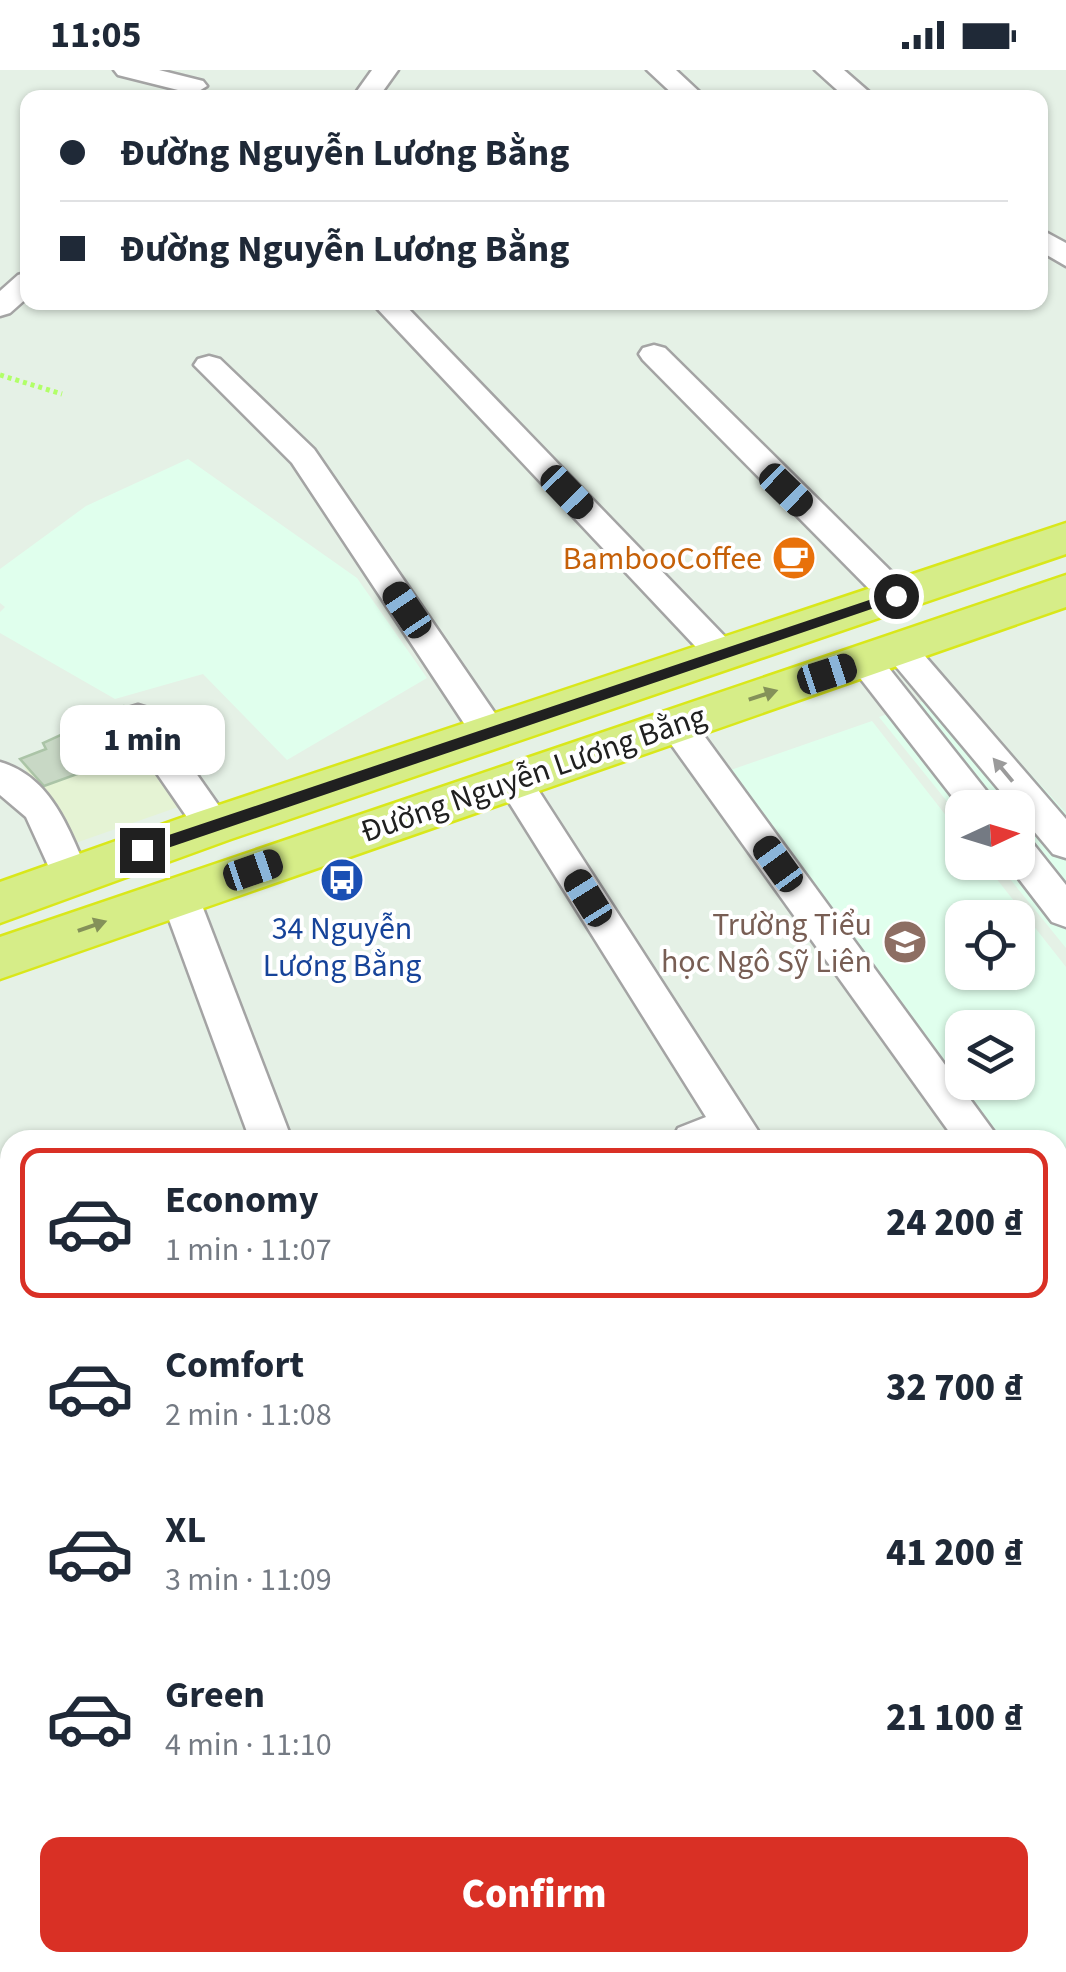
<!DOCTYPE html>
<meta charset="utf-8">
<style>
:root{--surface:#fff;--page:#f6f6f7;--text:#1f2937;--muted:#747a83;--line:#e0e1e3;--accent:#d93025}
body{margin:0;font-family:"Source Sans 3",sans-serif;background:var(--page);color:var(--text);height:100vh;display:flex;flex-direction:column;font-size:38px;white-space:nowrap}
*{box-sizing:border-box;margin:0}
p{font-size:32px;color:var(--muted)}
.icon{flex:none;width:55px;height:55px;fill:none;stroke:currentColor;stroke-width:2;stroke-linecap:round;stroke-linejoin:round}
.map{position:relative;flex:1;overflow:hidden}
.details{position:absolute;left:0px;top:1060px;width:1068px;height:842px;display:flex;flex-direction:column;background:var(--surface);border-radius:30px 30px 0 0;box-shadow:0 2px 8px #0004}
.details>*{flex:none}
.guide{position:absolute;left:20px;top:20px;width:1028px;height:220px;border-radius:20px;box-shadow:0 2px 8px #0004;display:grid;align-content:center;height:220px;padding:0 40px;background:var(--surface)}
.needle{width:65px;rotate:86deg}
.buttons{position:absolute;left:945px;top:720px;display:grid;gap:20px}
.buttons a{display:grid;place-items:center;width:90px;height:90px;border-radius:20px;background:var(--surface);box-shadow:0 2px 8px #0004;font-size:50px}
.end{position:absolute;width:45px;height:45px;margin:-22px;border:12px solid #202020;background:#fff;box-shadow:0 0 0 5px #fff}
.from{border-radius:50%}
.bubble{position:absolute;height:70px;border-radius:20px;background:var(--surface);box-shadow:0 2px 8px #0004;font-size:32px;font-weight:800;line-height:70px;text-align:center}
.car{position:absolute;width:30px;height:60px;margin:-30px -15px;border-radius:12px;box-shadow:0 0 8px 2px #0007;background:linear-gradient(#222 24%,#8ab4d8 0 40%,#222 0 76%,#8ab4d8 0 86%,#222 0)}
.guide b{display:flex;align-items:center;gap:35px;height:95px;font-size:38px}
.guide b+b{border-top:2px solid var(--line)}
.guide i{width:25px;height:25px;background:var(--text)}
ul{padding:18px 0 0;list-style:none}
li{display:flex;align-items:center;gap:30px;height:150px;margin:0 20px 15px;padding:0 20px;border:5px solid transparent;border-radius:20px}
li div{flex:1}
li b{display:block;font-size:38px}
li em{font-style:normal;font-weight:800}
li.active{border-color:var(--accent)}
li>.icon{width:90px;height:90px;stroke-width:1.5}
.action{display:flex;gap:20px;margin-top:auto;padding:20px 40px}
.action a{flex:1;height:115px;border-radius:20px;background:var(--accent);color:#fff;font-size:40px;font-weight:800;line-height:115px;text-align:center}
.status{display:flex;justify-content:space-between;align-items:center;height:70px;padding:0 50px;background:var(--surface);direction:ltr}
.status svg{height:28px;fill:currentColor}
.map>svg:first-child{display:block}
.commercial{fill:#e5f3d4}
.education{fill:#e0ffed;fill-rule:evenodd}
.building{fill:#c8d8c5;stroke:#abc4a7;stroke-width:2.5}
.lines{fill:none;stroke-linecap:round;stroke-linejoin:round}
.minor-casing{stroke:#a4a4a4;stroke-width:5}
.highway-casing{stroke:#d9e71a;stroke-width:5}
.path{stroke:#b1ff68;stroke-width:5;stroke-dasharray:4 4;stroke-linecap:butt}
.minor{fill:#fff;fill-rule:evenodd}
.highway{fill:#d6ed88;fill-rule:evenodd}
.oneway{fill:#849159}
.oneway2{fill:#9b9b9b}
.route{fill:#202020}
.labels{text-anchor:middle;stroke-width:8;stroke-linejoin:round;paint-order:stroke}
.food-label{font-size:32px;fill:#c56008;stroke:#fff;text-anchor:end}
.street-label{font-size:32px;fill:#202020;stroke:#fff}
.education-label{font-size:32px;fill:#785e54;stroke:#fff;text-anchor:end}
.transit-label{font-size:32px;fill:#164399;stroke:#fff}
</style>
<div class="status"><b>11:05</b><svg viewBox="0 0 49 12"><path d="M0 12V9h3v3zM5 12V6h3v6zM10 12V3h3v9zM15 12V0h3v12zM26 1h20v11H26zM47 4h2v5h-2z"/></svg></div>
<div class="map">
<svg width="1066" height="1902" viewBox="0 0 1066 1902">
<rect width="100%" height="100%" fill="#e5f1e6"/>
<!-- commercial -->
<polygon class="commercial" points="127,635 181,736 67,776 20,689 46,679 43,673"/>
<!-- education -->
<g class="education">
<polygon points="188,389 357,508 427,608 287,690 203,604 115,629 0,563 0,542 5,537 0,533 0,499 86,436"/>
<polygon points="955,620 1066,743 1066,878 997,793 1018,792 1018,738 962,738 962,750 879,647"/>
<path d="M872,651L962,766V792L984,793L1066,897V1100L1058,1103V1070H995L722,703ZM962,848H1018V902H962ZM962,958H1018V1012H962Z"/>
</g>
<!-- building -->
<polygon class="building" points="122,637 117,650 138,682 44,716 20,689 46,679 43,673"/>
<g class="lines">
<defs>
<g id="minor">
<polygon points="114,0 159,0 203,11 207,16 194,24 118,5"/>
<polygon points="372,0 398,0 378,28 352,28"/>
<polygon points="647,0 676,0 706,28 677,28"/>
<polygon points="815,0 844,0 876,28 846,28"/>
<polygon points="1040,159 1066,173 1066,196 1040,181"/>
<polygon points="28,202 28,227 10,243 0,246 0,221 18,205"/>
<polygon points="371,232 402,232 735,577 740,585 735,593 723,597 711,593"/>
<polygon points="654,275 665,278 908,518 913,526 908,534 896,537 884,534 643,290 639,284 643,278"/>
<polygon points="209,286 220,289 314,379 503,655 508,664 503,673 490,677 477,673 292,393 194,295 198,289"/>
<polygon points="900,567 912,571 1066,749 1066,788 1053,784 888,587 883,579 888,571"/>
<polygon points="865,579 877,583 1000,738 962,739 853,599 848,591 853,583"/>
<polygon points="138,635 151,639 226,746 232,756 226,766 213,770 200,766 125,657 120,648 125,639"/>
<polygon points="676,641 689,645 1000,1070 955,1070 663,663 658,654 663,645"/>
<path d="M0,692C52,707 69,760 89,805L83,815L70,819L57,815L26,747L0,725Z"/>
<polygon points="513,697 526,701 764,1070 672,1070 678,1058 706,1047 495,710 500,701"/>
<polygon points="1018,767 1031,771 1066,815 1066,857 1052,852 1006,792 1018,792"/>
<polygon points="179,811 192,815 198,825 292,1070 250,1070 160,825 166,815"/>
<polygon points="1066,1095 1066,1131 1058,1134 1058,1098"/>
<polygon points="0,1373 10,1377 10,1445 0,1441"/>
<polygon points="10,1503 10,1551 0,1555 0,1507"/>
<polygon points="1058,1537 1066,1540 1066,1646 1058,1649 1058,1598 1062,1597 1058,1595"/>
<polygon points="1066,1861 1066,1902 1016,1902 1020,1892 1058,1892 1058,1864"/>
<polygon points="10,1867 10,1892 42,1892 38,1902 0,1902 0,1871"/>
<polygon points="142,1892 196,1892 199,1902 145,1902"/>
<polygon points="496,1892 564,1892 560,1902 492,1902"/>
</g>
<g id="highway">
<polygon points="1066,453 1066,484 231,769 0,853 0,812 195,743"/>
<polygon points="1066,505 1066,537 0,909 0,867"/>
</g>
</defs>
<!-- minor casing -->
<use href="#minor" class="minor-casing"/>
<!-- highway casing -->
<use href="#highway" class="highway-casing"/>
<!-- path -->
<polyline class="path" points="0,305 62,324"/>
<!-- minor -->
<use href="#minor" class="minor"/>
<!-- highway -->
<use href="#highway" class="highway"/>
</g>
<!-- one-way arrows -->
<defs><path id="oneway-solid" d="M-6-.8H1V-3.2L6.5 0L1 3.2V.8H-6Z" transform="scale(2.5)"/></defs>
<g class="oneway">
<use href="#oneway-solid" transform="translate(763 625) rotate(-18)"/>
<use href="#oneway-solid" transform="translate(92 856) rotate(-19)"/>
</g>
<use class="oneway2" href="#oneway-solid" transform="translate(1003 700) rotate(-130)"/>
<!-- route -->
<polygon class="route" points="896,521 901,523 901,529 147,785 142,786 134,780 136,776"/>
<!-- icons -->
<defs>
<symbol id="cafe-disc" viewBox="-11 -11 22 22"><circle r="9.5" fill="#e8710a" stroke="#fff"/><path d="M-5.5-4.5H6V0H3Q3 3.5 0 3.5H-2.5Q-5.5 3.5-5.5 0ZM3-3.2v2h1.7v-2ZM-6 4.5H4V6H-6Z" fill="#fff"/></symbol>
<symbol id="bus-disc" viewBox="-11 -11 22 22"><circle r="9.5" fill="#1a4fb4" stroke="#fff"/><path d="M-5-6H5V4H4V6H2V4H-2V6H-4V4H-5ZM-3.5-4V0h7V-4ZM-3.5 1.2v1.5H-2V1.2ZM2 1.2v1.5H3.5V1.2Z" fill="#fff"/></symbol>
<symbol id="school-disc" viewBox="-11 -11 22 22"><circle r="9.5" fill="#8d6e63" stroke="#fff"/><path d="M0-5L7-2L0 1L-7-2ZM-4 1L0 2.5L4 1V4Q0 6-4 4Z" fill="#fff"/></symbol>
</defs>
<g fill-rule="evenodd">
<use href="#cafe-disc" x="769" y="463" width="50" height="50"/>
<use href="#bus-disc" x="317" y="785" width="50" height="50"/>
<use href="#school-disc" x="880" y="847" width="50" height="50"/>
</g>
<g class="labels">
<!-- food labels -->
<g class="food-label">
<text x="762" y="499">BambooCoffee</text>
</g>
<!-- street labels -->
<g class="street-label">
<text transform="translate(533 703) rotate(-19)" y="11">Đường Nguyễn Lương Bằng</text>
</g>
<!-- education labels -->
<g class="education-label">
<text x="872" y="865">Trường Tiểu<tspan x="872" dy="37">học Ngô Sỹ Liên</tspan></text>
</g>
<!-- transit labels -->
<g class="transit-label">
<text x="342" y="869">34 Nguyễn<tspan x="342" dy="37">Lương Bằng</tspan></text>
</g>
</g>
</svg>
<div class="buttons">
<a><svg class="needle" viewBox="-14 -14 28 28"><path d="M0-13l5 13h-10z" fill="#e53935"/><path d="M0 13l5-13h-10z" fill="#747a83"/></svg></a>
<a><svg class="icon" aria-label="locate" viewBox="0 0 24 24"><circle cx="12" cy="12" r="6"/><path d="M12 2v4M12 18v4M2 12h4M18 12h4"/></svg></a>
<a><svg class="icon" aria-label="layers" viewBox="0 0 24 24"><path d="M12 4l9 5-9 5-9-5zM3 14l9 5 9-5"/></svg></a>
</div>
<i class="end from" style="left:896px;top:526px"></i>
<i class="end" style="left:142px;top:780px"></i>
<div class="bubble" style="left:60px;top:635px;width:165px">1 min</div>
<i class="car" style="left:786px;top:420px;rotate:134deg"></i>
<i class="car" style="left:567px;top:422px;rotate:136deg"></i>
<i class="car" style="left:407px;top:540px;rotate:326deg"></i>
<i class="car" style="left:827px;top:604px;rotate:72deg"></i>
<i class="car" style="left:778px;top:794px;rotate:324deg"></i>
<i class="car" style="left:253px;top:800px;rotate:71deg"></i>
<i class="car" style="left:588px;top:828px;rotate:328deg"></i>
<div class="guide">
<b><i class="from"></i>Đường Nguyễn Lương Bằng</b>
<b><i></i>Đường Nguyễn Lương Bằng</b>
</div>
<section class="details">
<ul>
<li class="active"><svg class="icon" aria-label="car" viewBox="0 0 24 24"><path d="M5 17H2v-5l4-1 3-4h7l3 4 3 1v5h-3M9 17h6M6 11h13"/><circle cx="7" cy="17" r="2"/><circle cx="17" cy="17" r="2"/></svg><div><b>Economy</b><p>1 min · 11:07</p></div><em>24 200 ₫</em></li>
<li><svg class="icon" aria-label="car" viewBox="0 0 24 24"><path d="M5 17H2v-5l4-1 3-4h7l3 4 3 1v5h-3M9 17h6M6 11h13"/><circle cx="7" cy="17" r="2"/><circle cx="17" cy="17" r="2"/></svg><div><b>Comfort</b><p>2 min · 11:08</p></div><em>32 700 ₫</em></li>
<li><svg class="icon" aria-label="car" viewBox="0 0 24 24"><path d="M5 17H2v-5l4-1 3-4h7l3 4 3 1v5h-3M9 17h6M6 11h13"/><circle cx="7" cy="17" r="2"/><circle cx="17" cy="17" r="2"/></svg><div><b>XL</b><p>3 min · 11:09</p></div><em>41 200 ₫</em></li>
<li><svg class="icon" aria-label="car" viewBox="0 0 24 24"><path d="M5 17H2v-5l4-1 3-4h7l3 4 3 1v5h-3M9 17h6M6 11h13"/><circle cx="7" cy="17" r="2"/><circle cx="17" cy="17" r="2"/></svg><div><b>Green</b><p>4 min · 11:10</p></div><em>21 100 ₫</em></li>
</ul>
<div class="action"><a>Confirm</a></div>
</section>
</div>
